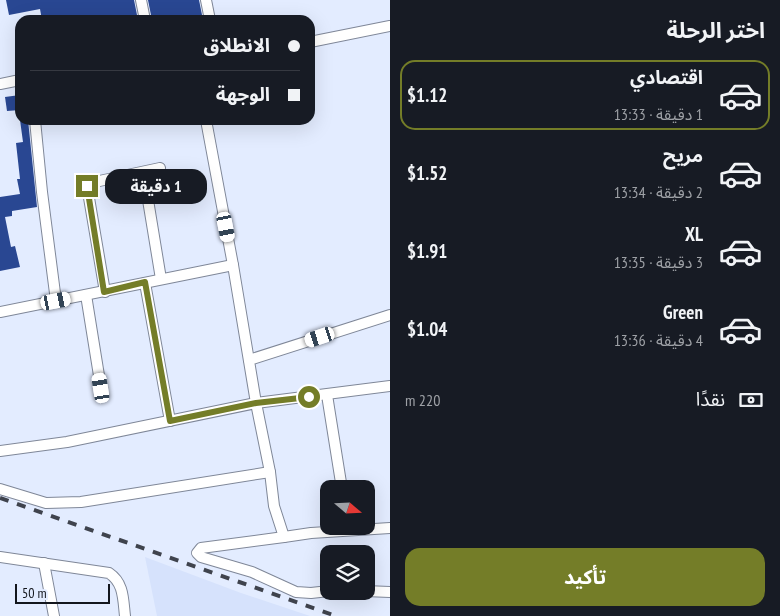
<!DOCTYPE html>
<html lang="ar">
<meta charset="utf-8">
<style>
:root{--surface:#171b24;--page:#242831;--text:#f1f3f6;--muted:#9ea1a6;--line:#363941;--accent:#747d28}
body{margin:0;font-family:"PT Sans Narrow","Noto Sans Arabic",sans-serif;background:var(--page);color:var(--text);direction:rtl;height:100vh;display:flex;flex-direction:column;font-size:19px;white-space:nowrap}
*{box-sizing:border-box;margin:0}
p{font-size:16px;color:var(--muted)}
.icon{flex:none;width:28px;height:28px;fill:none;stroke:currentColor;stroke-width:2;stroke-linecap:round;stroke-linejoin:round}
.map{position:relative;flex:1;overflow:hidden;direction:ltr}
.side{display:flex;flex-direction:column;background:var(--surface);width:390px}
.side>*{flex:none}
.hud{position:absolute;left:15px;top:15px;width:300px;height:110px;border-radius:15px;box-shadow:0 5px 20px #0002;direction:rtl;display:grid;align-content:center;height:110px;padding:0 15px;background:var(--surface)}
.needle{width:32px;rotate:109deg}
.controls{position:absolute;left:320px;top:480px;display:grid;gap:10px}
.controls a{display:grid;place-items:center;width:55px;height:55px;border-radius:10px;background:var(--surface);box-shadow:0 5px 20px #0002;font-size:25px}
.scale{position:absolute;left:15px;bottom:12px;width:95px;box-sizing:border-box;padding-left:5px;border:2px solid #13161d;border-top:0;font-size:14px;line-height:18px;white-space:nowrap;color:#13161d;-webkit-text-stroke:4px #e3ecff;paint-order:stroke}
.end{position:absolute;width:22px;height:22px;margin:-11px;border:6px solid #747d28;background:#fff;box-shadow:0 0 0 2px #fff}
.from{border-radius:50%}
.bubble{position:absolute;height:35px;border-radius:15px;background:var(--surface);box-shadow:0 5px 20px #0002;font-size:16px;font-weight:700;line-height:35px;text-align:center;direction:rtl}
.car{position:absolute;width:15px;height:30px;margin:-15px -8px;border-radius:6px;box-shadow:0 0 4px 1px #0007;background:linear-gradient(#fff 24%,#345 0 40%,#fff 0 76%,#345 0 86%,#fff 0)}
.hud b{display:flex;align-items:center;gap:18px;height:48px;font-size:19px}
.hud b+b{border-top:1px solid var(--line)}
.hud i{width:12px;height:12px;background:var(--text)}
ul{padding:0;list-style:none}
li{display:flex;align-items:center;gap:15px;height:70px;margin:0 10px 8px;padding:0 5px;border:2px solid transparent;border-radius:15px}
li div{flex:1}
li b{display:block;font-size:19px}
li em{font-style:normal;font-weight:700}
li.selected{border-color:var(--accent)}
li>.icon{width:45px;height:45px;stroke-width:1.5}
h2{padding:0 15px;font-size:22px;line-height:60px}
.pay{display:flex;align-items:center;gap:12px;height:55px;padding:0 15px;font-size:19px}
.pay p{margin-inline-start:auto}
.button{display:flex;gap:10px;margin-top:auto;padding:10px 15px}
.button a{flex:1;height:58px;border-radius:15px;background:var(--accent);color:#fff;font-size:20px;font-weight:700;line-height:58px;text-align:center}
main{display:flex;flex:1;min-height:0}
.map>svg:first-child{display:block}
.built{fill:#d6e2fc}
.building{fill:#294792}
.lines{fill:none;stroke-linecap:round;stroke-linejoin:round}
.minor-casing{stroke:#7f8798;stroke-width:12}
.minor{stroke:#fff;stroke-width:10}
.rail{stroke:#3f434d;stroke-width:4;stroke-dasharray:9 9;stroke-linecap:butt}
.route{stroke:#747d28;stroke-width:6}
</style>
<main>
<section class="side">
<h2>اختر الرحلة</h2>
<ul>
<li class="selected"><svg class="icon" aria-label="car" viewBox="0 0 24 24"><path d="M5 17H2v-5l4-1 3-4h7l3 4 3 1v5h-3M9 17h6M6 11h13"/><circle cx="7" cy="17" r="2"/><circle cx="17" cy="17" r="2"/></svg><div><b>اقتصادي</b><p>1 دقيقة · 13:33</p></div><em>$1.12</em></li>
<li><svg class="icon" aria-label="car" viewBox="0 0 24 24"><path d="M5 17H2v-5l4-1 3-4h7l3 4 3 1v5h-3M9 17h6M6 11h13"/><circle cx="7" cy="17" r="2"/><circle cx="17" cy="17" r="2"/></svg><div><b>مريح</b><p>2 دقيقة · 13:34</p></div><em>$1.52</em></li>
<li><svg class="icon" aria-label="car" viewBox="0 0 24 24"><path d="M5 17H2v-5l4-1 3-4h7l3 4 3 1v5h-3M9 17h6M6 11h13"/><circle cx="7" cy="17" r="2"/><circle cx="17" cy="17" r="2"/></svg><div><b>XL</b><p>3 دقيقة · 13:35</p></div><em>$1.91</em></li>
<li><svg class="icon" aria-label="car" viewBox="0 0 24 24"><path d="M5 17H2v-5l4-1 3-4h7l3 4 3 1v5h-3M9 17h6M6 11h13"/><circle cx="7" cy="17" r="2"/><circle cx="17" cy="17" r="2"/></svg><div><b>Green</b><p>4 دقيقة · 13:36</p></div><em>$1.04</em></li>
</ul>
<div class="pay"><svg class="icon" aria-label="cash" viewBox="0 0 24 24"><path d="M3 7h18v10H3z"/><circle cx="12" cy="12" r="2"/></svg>نقدًا<p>220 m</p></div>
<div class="button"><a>تأكيد</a></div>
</section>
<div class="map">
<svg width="390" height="616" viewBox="0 0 390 616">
<rect width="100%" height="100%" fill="#e3ecff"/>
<!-- built -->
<polygon class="built" points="145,557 241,593 310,616 157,616"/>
<!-- building -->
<g class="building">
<polygon points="6,0 134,0 138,20 42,20 40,9 9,15"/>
<polygon points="148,0 199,0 203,20 152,20"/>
<polygon points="20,95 20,110 7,111 5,97"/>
<polygon points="20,120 28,120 37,207 12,211 12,216 5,217 11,247 15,246 20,267 0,271 0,197 20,194 17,179 20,179 16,143 23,142"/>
</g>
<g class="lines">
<defs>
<g id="minor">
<polyline points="141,0 145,20"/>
<polyline points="206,0 210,20"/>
<polyline points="310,42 390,26"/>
<polyline points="0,84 20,80"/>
<polyline points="35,120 42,192 56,301"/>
<polyline points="206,120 233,265 256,403 270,472 274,506 284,537 311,533 390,528"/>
<polyline points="148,200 161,279"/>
<polyline points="145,283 170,421"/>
<polyline points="105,292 87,186 90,183 160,168"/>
<polyline points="86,295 101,388"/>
<polyline points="0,312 233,265"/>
<polyline points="249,360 390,315"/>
<polyline points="327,395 342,489"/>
<polyline points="0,451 67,442 256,403 390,386"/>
<polyline points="0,489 46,503 81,502 270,472"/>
<polyline points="284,537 201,548 197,553 201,557 252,572 296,592 311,593 329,591"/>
<path d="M0,557L109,573C124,583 123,599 125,616"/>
<polyline points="44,563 54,616"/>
<polyline points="365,591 390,592"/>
</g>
</defs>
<!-- minor casing -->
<use href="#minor" class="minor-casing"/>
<!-- minor -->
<use href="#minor" class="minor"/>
<!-- rail -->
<polyline class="rail" points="0,498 336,616"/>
</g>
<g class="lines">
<!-- route -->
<polyline class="route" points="87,186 104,292 145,282 170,421 256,403 309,397"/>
</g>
</svg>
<div class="controls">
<a><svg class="needle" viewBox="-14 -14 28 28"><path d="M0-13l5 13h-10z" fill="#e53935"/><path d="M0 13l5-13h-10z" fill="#9ea1a6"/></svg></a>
<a><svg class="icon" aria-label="layers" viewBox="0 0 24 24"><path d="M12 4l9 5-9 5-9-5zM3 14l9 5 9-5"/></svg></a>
</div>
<div class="scale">50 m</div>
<i class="end from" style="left:309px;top:397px"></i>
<i class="end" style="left:87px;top:186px"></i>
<div class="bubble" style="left:105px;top:169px;width:102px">1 دقيقة</div>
<i class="car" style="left:226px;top:227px;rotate:169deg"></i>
<i class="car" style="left:56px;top:301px;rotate:79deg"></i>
<i class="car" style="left:320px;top:337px;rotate:252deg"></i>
<i class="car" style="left:101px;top:388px;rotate:351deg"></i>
<div class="hud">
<b><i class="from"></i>الانطلاق</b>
<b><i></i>الوجهة</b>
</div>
</div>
</main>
